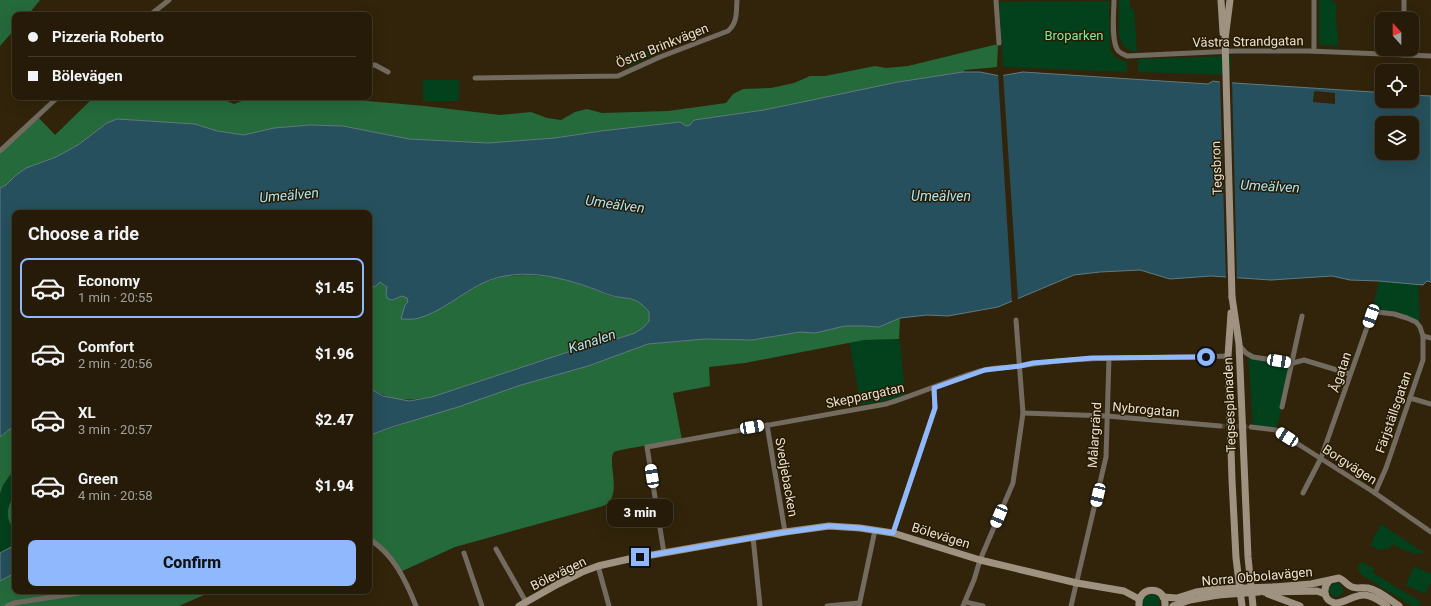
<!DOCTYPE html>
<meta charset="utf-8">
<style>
:root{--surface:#251b08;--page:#312816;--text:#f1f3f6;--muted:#a3a19c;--line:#423929;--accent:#8fb8fd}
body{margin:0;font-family:Roboto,sans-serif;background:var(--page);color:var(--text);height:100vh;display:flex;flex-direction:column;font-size:15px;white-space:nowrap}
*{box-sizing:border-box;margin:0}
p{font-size:13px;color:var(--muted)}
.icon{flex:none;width:22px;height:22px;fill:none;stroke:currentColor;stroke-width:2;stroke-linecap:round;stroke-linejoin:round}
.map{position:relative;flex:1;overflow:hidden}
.panel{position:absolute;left:12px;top:210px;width:360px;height:384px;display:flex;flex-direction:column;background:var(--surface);border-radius:8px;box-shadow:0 4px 16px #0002,0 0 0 1px var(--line)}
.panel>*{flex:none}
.hud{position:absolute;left:12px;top:12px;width:360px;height:88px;border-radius:8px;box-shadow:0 4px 16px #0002,0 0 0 1px var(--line);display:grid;align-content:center;height:88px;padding:0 16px;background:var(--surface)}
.needle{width:26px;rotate:339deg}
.controls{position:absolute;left:1375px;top:12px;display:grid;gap:8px}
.controls a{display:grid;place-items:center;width:44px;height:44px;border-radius:8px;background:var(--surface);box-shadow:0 4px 16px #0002,0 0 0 1px var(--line);font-size:20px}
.end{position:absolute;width:18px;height:18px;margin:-9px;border:5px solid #8fb8fd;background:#111;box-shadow:0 0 0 2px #111}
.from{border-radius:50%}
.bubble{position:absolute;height:28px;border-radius:8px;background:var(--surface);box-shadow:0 4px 16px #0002,0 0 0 1px var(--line);font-size:13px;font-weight:800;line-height:28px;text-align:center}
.car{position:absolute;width:12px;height:24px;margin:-12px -6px;border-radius:5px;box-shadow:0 0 3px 1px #0007;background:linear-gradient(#fff 24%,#345 0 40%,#fff 0 76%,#345 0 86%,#fff 0)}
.hud b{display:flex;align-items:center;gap:14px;height:38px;font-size:15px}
.hud b+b{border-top:1px solid var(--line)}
.hud i{width:10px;height:10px;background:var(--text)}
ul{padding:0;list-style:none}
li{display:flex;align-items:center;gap:12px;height:60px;margin:0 8px 6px;padding:0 8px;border:2px solid transparent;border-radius:8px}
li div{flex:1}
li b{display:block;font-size:15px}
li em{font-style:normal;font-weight:800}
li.active{border-color:var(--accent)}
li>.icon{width:36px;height:36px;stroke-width:1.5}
h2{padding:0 16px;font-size:18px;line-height:48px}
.cta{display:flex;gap:8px;margin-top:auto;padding:8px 16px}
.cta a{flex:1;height:46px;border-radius:8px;background:var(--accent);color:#111;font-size:16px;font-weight:800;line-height:46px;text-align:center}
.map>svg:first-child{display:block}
.green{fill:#03411c}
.forest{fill:#256a3b}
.water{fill:#26505d;stroke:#607b80;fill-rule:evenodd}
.pier{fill:#31240a}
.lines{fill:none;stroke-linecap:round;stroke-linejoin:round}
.street-tunnel{stroke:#4d4028;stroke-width:5;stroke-dasharray:5 2.5;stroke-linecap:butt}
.street{stroke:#736b60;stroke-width:5}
.secondary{stroke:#9f9280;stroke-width:7}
.secondary-bridge{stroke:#9f9280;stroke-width:7}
.route{stroke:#8fb8fd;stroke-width:5}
.labels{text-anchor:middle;stroke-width:3;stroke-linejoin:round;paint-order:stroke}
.park-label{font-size:13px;fill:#78ed99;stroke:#271a02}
.street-label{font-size:13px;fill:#e9e0d2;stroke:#271a02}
.water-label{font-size:14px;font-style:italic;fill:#abe4f6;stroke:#271a02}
</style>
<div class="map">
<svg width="1431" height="606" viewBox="0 0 1431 606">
<rect width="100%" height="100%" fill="#31240a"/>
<!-- green -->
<g class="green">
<path d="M1119,0H1130V9H1134L1137,52C1127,51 1121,45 1119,35Z"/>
<polygon points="1319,0 1333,0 1333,3 1336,3 1336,24 1338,35 1338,46 1321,45 1319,43"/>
<path d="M1109,1L1110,48C1113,56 1118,61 1127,61V72L1003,67L999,2Z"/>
<polygon points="629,52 650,52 654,55 628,67"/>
<polygon points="1231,56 1230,75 1138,72 1138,59"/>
<rect x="423" y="80" width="36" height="21"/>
<polygon points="1379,281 1418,285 1420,327 1416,322 1377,312 1371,316"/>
<polygon points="867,334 900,340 905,395 884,401 861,405 848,335"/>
<polygon points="1248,355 1293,363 1282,407 1276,430 1253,427"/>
<polygon points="15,468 15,495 10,501 13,528 15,529 15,545 0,553 0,494 3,485"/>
<path d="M1381,524L1424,553C1413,556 1402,549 1392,544L1390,548L1378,550L1370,545Z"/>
<polygon points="1360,562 1374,568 1373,573 1421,602 1419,606 1412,606 1360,574 1358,568"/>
<polygon points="1414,566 1431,574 1431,582 1425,594 1406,585"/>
<circle cx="1336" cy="590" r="7"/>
<polygon points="1154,594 1159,597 1159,606 1142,606 1142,600 1145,595"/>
</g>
<!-- forest -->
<g class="forest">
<polygon points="0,0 40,0 28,15 15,15 15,29 0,46"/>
<polygon points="998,44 997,67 965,70 963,72 898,82 764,110 694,120 690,125 686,126 680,122 601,131 555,138 488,143 409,139 343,126 310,125 274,128 244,135 217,131 195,124 117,119 107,123 78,145 56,157 26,168 15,176 6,185 0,188 0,151 37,116 55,135 94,97 225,97 227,101 234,104 252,97 332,97 344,99 425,106 500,115 531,112 547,118 561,120 575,112 587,109 602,113 668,111 726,103 733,94 743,89 771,88 794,83 810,76 825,76 875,66 886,68 908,66"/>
<path d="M528,275L556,277L588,287L610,296L635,299L643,304L649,312V321L644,327L635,333L607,342L571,351L432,397C405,401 394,402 369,388V288L376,286L380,282L387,287L386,295L392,300L403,296L407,298L408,302L405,305L402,319L443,306L483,283L504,276Z"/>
<path d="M900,318L899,339L864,340L745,363L709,367L710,386L673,393L682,440C673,442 617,449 614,452C607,461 621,491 608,503C605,506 599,507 596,508L455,547L398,573C391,561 381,550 369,542V439L373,434L521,385L588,366L648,344L705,339L752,340L800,332L815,333L845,326H864L879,327Z"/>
<polygon points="15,425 15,468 3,485 0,494 0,437"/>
<path d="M15,495V529C4,520 7,504 15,495Z"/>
<polygon points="15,573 15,591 213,591 179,606 0,606 0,581"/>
</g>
<!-- water -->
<g class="water">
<path d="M963,72H980L1000,76L1023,72L1208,84L1213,81L1219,82L1373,92L1382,93V101H1412V95L1431,96V282L1427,281L1423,285L1379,281L1350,280L1332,276L1271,280L1211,276L1170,279L1140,270L1100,272L1074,275L998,307L948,316L927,315L900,318L879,327L864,326H845L815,333L800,332L752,340L705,339L648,344L588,366L521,385L458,407L392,427L373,434L369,439V388L383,396L409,401L432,397L571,351L607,342L635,333L644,327L649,321V312C633,292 625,302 604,293C567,278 521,265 483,283C462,293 441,312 419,318C413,320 407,319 401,319L405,305L408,302L407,298L402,296L392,300L388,299L386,295L387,287L380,282L376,286L369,288V213H15V425L0,437V188L6,185L15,176L26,168L56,157L78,145L107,123L117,119L195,124L217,131L244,135L274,128L310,125L343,126L409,139L488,143L555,138L601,131L680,122L686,126L690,125L694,120L764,110L898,82ZM1382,123H1412V153H1382Z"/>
<polygon points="15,545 15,573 0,581 0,553"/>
</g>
<!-- pier -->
<g class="pier">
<polygon points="998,73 1003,73 1018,301 1012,303"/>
<polygon points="1220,80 1232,80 1237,281 1226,280"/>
<polygon points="1314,91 1335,93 1335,104 1313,102"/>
</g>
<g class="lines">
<!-- street-tunnel -->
<polyline class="street-tunnel" points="1220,426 1251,427"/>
<!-- street -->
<g class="street">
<polyline points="996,0 999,43"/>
<path d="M1114,0C1114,12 1111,38 1117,49C1119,53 1123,54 1127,56L1235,51H1309L1431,56"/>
<polyline points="1314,0 1314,51"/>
<polyline points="150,15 169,0"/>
<polyline points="1404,19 1404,0"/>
<polyline points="1404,55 1404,49"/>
<polyline points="369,65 375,65 388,72"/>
<path d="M475,78L618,76L660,57L728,31C738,22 736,12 737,0"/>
<polyline points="0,151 58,97"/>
<polyline points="1423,336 1431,338"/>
<polyline points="1239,345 1246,353 1253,357 1293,363 1304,360 1350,374"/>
<polyline points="1410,398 1431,404"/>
<polyline points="1282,407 1302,316"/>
<polyline points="1023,413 1107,416 1220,426"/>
<polyline points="767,425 785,532"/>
<polyline points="1251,427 1276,430 1375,493 1431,532"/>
<polyline points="1303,493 1321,458 1371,316 1373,314 1377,312 1394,314 1407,318 1416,322 1420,327 1423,336 1423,360 1386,468 1375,493"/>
<polyline points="893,533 935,408 934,388"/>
<polyline points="753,537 760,606"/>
<path d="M369,539C393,553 406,581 416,606"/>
<polyline points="496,549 526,602"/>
<polyline points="464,553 482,606"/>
<path d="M664,553L647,447L886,404C919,394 951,379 984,370C996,367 1008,368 1020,366C1089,355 1159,358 1228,356"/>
<polyline points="598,566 609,606"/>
<polyline points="965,602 983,606"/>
<polyline points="7,606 14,603 92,591"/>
<polyline points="827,606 859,603"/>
<polyline points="859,606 875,530"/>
<polyline points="963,606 974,580 980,560 1013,483 1023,413 1016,320"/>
<polyline points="1071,606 1106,457 1109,358"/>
</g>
<!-- secondary -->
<g class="secondary">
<polyline points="1221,0 1223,33"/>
<polyline points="1225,39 1230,0"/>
<polyline points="1232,297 1239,344 1248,557 1253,606"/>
<polyline points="1231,313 1228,356 1232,480 1236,558 1242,606"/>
<path d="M1329,581C1322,589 1324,601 1335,603C1344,604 1354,594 1365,595C1374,596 1380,601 1387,606"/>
<path d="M1274,587L1311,584L1339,578C1345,580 1346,585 1352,587C1357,589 1362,587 1368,588C1379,590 1390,600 1399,606"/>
<polyline points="1264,592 1317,591 1325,594"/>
<polyline points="1268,594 1300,606"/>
<polyline points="1163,597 1177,598 1196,592 1217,589"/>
<polyline points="519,606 558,584 582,572 598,566 629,559 720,543 785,532 829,526 860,528 893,533 980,560 1077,583 1124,591 1139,599"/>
<path d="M1139,606C1137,585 1167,585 1165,606"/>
<polyline points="1173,606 1190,600 1218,595"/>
</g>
<!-- secondary-bridge -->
<g class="secondary-bridge">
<polyline points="1225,39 1232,297"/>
<polyline points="1217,589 1274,587"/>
<polyline points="1218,595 1259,592"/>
</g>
</g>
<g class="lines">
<!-- route -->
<polyline class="route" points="640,557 774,534 829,526 860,528 893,533 935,408 934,388 985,370 1020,366 1033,363 1092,358 1206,357"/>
</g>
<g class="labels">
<!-- park labels -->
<g class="park-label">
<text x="1074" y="40">Broparken</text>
</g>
<!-- street labels -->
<g class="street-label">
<text transform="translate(1248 41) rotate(-1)" y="5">Västra Strandgatan</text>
<text transform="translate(662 45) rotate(-22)" y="5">Östra Brinkvägen</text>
<text transform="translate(1216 168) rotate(-92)" y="5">Tegsbron</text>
<text transform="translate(1340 372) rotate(-71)" y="5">Ågatan</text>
<text transform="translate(865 395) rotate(-12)" y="5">Skeppargatan</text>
<text transform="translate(1229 405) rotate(-92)" y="5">Tegsesplanaden</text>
<text transform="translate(1146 409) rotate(5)" y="5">Nybrogatan</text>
<text transform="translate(1393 412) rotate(-71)" y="5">Färjställsgatan</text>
<text transform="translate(1094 435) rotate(-86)" y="5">Målargränd</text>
<text transform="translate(1350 464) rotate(33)" y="5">Borgvägen</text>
<text transform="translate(787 477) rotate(80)" y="5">Svedjebacken</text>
<text transform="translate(941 535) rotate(17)" y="5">Bölevägen</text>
<text transform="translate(558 573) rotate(-26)" y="5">Bölevägen</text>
<text transform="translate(1257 576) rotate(-5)" y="5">Norra Obbolavägen</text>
</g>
<!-- water labels -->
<g class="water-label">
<text transform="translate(1270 186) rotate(3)" y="5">Umeälven</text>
<text transform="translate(289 195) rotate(-5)" y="5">Umeälven</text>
<text x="941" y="201">Umeälven</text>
<text transform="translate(615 204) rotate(8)" y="5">Umeälven</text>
<text transform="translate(592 341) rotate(-18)" y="5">Kanalen</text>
</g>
</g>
</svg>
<div class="controls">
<a><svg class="needle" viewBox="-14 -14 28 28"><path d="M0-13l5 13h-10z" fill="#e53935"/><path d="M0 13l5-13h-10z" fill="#a3a19c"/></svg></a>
<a><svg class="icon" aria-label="locate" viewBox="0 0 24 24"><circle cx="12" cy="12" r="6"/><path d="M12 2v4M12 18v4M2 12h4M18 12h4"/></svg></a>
<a><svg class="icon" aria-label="layers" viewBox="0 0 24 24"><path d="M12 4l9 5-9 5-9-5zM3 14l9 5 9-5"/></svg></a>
</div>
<i class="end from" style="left:1206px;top:357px"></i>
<i class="end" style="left:640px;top:557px"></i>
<div class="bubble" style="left:607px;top:499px;width:66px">3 min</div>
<i class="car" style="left:1371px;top:316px;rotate:200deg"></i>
<i class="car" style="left:1279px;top:361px;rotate:99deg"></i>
<i class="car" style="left:752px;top:427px;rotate:80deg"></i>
<i class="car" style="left:1287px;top:437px;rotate:303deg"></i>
<i class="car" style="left:652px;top:476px;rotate:351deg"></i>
<i class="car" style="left:1098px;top:495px;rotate:193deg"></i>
<i class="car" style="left:999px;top:516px;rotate:203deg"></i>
<div class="hud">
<b><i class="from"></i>Pizzeria Roberto</b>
<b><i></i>Bölevägen</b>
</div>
<section class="panel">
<h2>Choose a ride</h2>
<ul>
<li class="active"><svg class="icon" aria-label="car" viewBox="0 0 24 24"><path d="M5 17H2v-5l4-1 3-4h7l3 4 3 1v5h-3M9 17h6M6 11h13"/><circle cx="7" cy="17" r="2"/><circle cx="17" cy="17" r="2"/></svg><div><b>Economy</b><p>1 min · 20:55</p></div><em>$1.45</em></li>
<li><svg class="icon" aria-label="car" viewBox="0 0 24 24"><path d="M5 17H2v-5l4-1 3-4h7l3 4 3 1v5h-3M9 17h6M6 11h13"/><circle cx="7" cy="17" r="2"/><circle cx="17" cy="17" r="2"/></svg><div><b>Comfort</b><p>2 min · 20:56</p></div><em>$1.96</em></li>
<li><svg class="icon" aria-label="car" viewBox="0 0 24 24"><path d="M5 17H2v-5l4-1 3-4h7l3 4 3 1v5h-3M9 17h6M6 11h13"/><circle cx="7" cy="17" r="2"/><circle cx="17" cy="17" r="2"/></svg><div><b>XL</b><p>3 min · 20:57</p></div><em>$2.47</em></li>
<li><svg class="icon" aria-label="car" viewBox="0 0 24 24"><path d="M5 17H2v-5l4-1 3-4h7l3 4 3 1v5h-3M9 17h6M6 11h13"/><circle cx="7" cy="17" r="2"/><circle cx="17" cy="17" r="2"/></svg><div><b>Green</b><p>4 min · 20:58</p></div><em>$1.94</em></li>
</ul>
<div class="cta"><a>Confirm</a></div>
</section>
</div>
